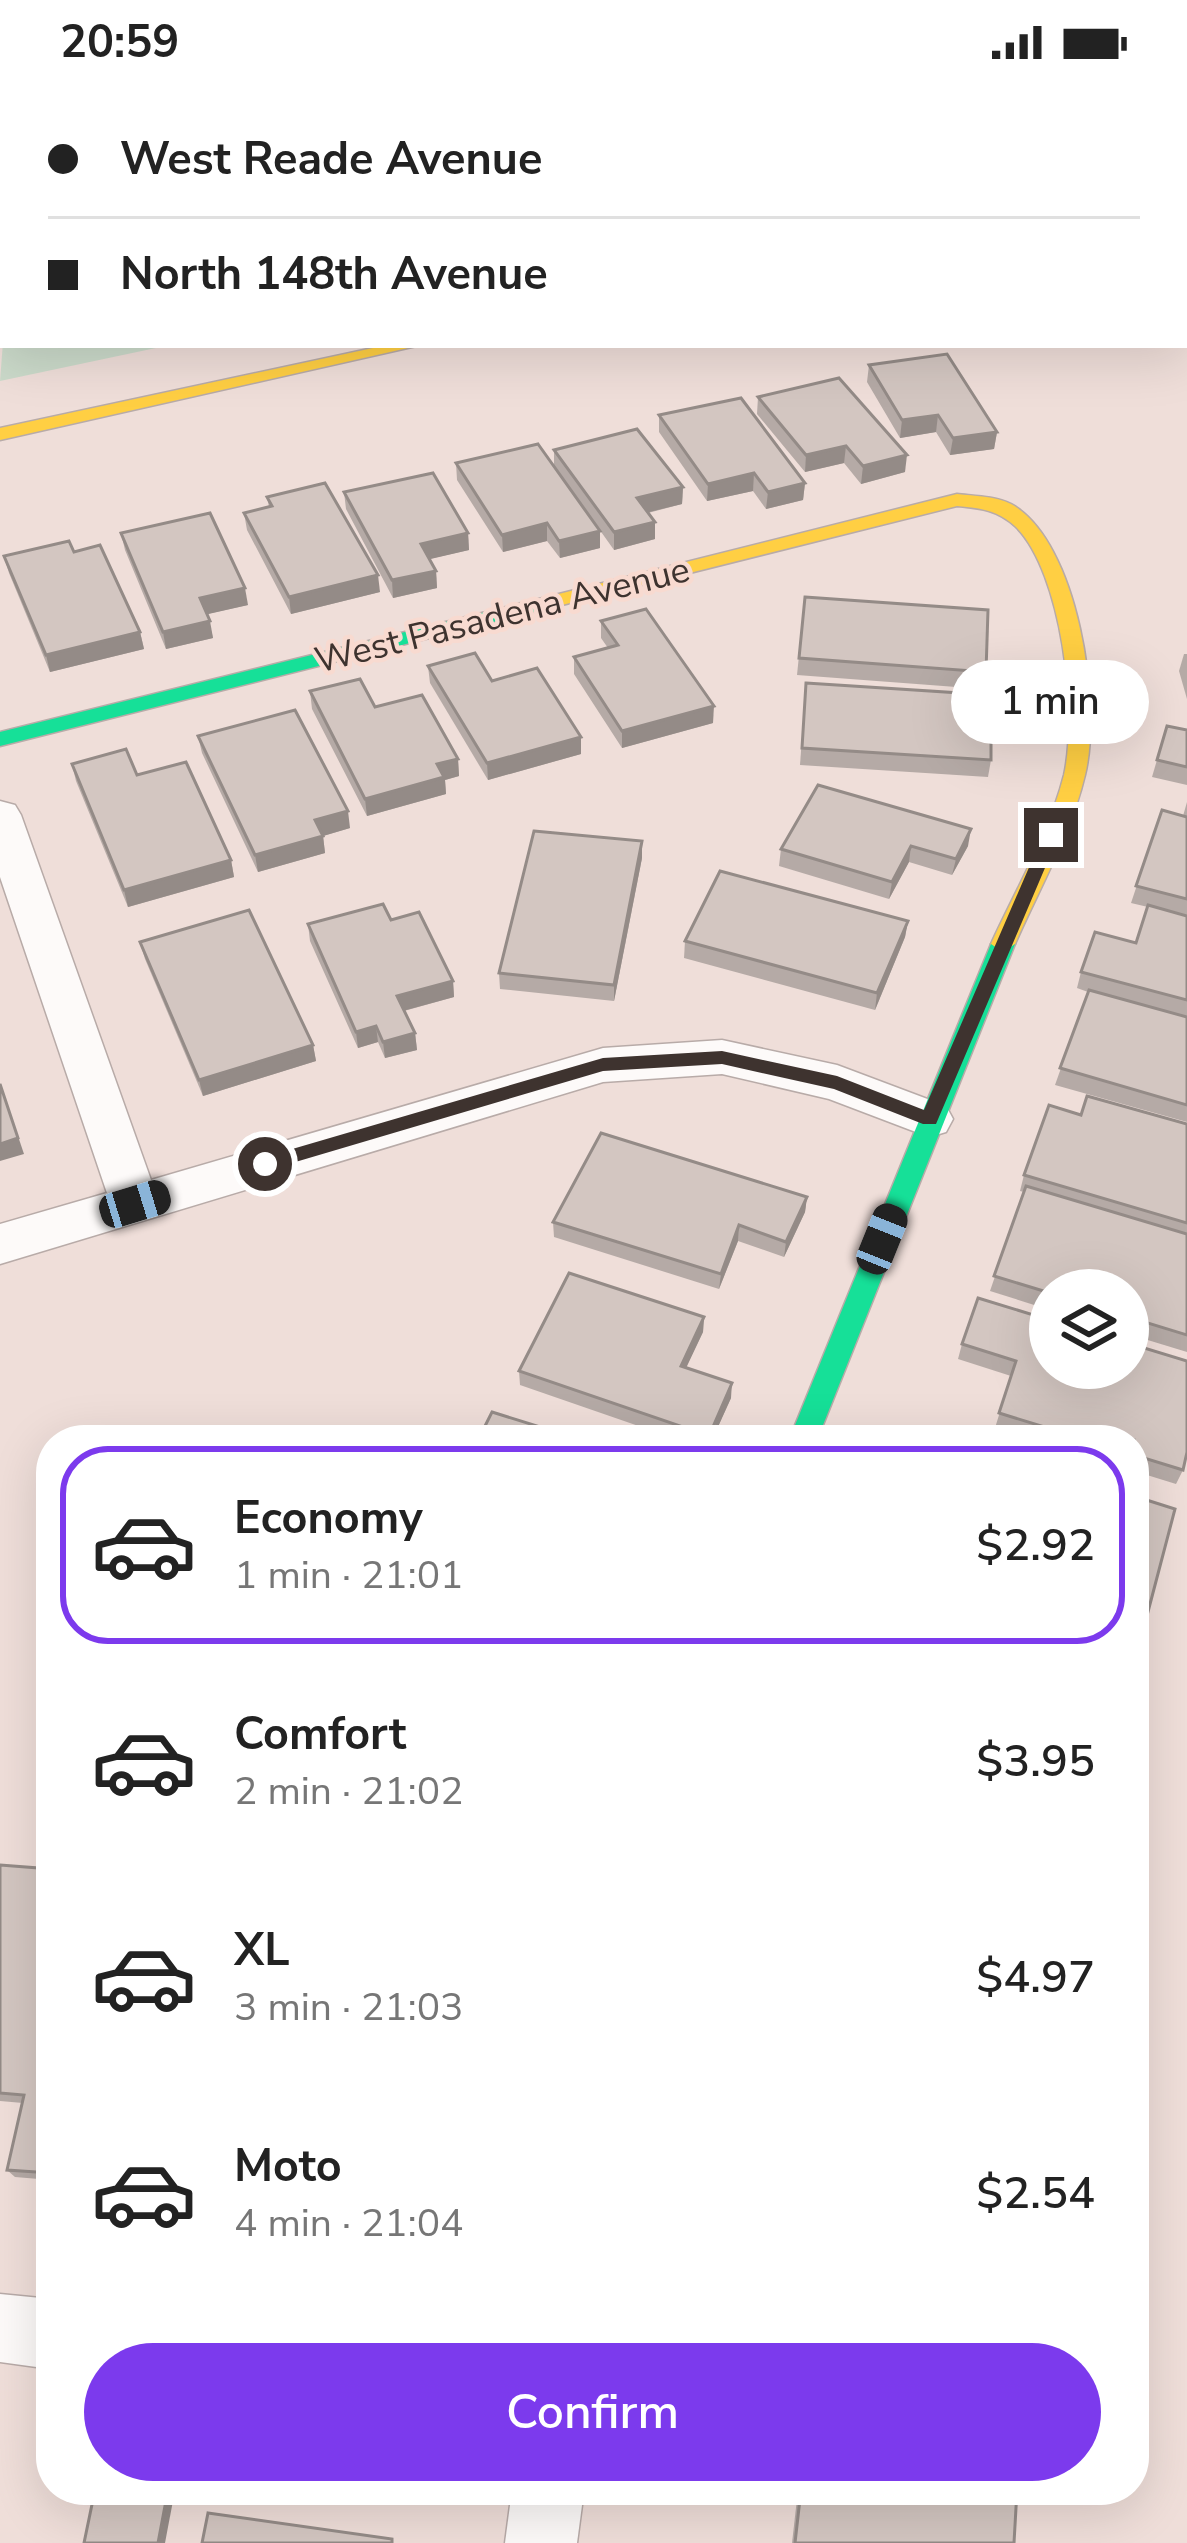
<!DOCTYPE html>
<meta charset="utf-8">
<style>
:root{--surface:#fff;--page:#f2f2f2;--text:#222;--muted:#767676;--line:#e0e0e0;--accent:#7c3aed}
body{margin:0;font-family:"Nunito Sans",sans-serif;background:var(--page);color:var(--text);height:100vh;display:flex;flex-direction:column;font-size:45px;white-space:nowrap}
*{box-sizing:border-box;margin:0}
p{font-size:39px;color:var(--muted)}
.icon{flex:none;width:66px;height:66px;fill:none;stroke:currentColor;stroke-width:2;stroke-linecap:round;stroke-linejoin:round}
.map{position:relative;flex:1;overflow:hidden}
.side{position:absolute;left:36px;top:1341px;width:1113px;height:1080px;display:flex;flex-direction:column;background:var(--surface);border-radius:48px;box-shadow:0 12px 48px #0002}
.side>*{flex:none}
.banner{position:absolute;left:0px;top:0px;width:1188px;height:264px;box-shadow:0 12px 48px #0002;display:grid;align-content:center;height:264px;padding:0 48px;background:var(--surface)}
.fabs{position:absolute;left:1029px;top:1185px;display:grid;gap:24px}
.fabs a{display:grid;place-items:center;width:120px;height:120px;border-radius:50%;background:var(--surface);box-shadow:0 12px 48px #0002;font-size:60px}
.end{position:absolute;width:54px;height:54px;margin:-27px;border:15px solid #3e332f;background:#fff;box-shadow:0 0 0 6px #fff}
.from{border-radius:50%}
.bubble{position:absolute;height:84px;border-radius:42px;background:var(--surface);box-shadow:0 12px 48px #0002;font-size:39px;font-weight:600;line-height:84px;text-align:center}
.car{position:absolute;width:36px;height:72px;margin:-36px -18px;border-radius:15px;box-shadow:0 0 9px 3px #0007;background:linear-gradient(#222 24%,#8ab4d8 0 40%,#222 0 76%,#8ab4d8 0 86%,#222 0)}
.banner b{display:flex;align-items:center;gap:42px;height:114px;font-size:45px}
.banner b+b{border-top:3px solid var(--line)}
.banner i{width:30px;height:30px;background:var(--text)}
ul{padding:21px 0 0;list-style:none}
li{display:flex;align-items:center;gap:36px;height:198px;margin:0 24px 18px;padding:0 24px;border:6px solid transparent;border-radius:48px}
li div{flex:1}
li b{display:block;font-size:45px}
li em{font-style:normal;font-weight:600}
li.active{border-color:var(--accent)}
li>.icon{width:108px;height:108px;stroke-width:1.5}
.primary-button{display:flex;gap:24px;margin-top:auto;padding:24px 48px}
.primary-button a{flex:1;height:138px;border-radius:72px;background:var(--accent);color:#fff;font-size:48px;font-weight:600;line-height:138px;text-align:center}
.status{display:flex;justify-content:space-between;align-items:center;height:84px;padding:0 60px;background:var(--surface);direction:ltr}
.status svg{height:33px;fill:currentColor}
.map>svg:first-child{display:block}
.green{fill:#cbdaca}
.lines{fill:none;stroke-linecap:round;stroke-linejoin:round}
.street-casing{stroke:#b8aba8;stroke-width:3}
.fast-casing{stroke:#b8aba8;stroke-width:3}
.slow-casing{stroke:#b8aba8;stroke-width:3}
.street{fill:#fdfaf9;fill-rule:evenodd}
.fast{fill:#16e098;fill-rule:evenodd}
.slow{fill:#ffcf43;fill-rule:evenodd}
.wall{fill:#b5aaa6}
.shaded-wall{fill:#948b87}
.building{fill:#d3c6c1;stroke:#948b87;stroke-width:3}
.route{fill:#3e332f}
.labels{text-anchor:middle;stroke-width:9;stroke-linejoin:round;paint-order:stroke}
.far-street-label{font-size:36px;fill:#3e332f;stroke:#f8dad0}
</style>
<div class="status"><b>20:59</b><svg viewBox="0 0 49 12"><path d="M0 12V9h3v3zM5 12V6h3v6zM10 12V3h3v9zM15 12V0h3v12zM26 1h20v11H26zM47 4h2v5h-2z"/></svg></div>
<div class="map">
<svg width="1187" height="2459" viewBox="0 0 1187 2459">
<rect width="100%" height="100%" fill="#efded9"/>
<!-- green -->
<polygon class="green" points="3,258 3,261 170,261 0,297"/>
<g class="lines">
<defs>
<g id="street">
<polygon points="145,0 190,0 143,3"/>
<polygon points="735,0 765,0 767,3 737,3"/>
<polygon points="3,49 3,67 0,68 0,50"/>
<polygon points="0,717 15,721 21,731 151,1096 603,964 722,956 837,981 946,1022 953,1035 946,1048 929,1053 829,1015 722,990 603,998 0,1180 0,1140 107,1109 0,793"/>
<polygon points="0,2210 51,2215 51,2285 0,2278"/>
<polygon points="512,2406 584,2406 577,2459 505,2459"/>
</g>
<g id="fast">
<polygon points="538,515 548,521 545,525 0,662 0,648"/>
<polygon points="1003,852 1015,860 817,1356 789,1356 991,860"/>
</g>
<g id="slow">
<rect x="1185" y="90" width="2" height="10"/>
<polygon points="387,261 421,261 0,356 0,344"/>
<path d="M957,410C974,412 995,412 1011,420C1079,458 1102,622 1085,691C1071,750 1039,805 1015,860L1003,868L991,860C1016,805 1049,750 1064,691C1078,629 1062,489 1016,443C998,426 980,424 957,422L538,527L528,521L531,517Z"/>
</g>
</defs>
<!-- street casing -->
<use href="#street" class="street-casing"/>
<!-- fast casing -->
<use href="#fast" class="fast-casing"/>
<!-- slow casing -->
<use href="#slow" class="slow-casing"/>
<!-- street -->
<use href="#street" class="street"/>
<!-- fast -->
<use href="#fast" class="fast"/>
<!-- slow -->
<use href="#slow" class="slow"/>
</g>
<!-- wall -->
<g class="wall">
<polygon points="0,0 76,0 67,3 3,3 3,7 0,4"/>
<polygon points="3,80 3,114 0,112 0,81"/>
<polygon points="869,281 997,348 994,365 950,371 936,348 900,354 867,298"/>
<polygon points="758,313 905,388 861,400 844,379 805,388 757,330"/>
<polygon points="659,331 805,399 803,416 766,425 753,407 707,417 659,348"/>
<polygon points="554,366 683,403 682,420 648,429 655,455 614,466 577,414 600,447 600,464 560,474 547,457 503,468 457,396 456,379 554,382"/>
<polygon points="344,408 468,449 469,466 429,475 436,487 437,504 393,514 346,425"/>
<polygon points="267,413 380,508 291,530 247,446 244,429 269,423"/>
<polygon points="121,449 248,521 207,530 213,554 166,565 125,466"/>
<polygon points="74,468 140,548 144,565 50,588 9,489 4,472"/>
<polygon points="805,513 986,588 983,605 797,591"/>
<polygon points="601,537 713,639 622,664 574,590 574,573 608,564 601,554"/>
<polygon points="1184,570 1187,570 1187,615 1179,587"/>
<polygon points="428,582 492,597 581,670 488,696 430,599"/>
<polygon points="806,599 991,676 988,693 800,681"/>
<polygon points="310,607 375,623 458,675 459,692 445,696 446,710 367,732 312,625"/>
<polygon points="1167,642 1187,646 1187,701 1152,693"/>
<polygon points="198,652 350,744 323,752 325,769 258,788 202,669"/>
<polygon points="72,680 137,691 231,776 234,793 128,823 76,697"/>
<polygon points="818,701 968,762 952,791 909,778 889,815 779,782 781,765"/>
<polygon points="1187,718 1187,1038 1055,1001 1088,908 1077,904 1081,888 1136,859 1148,823 1131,819 1162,726 1183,732"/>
<polygon points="642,774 614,917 500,905 499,889"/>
<polygon points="391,836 453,897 454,913 404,927 415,949 417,966 385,974 378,958 358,964 310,857 308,840"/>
<polygon points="908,837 905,853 875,926 684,874 685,857"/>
<polygon points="140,858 313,961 316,977 203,1012 145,875"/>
<polygon points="1081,1031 1187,1040 1187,1268 1128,1250 1128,1206 1050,1206 1050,1226 990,1207 1024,1108 1020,1107 1024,1091"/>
<polygon points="807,1113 805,1128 784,1173 738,1157 719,1205 554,1153 553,1138"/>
<polygon points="704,1233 703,1248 686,1283 731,1314 712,1356 679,1356 520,1301 519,1287"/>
<polygon points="962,1260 1187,1277 1183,1386 1176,1400 1134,1387 1134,1356 1035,1356 995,1344 1011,1292 958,1275"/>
<polygon points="1134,1412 1144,1543 1138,1556 1134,1555"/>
<polygon points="0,1781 51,1785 51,2096 15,2093 7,2086 23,2019 0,2017"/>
<polygon points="798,2406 1017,2406 1014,2459 792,2459"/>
</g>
<!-- shaded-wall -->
<g class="shaded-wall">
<polygon points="8,0 37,0 37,2 9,3"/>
<polygon points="46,0 76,0 67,3 47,3"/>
<rect x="650" y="0" width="28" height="3"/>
<polygon points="836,0 904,0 851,0 851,3 836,3"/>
<polygon points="938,331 936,348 900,354 902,336"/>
<polygon points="997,348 994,365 950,371 953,354"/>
<polygon points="846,362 844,379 805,388 806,371"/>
<polygon points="907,371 905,388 861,400 863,382"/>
<polygon points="754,389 753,407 707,417 708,400"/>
<polygon points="805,399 803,416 766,425 768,408"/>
<polygon points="683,403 682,420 637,431 637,414"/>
<polygon points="655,438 655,455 614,466 614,448"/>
<polygon points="547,439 547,457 503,468 502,451"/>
<polygon points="600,447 600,464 560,474 559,457"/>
<polygon points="468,449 469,466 422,477 421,460"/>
<polygon points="436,487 437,504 393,514 392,496"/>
<polygon points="378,491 380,508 291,530 289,513"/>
<polygon points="245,504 248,521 204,531 200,514"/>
<polygon points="210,537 213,554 166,565 163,548"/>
<polygon points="140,548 144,565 50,588 46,571"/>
<polygon points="714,622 713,639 622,664 622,647"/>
<polygon points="581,653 581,670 488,696 487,679"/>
<polygon points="458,675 459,692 445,696 446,710 367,732 365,715 437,680"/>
<polygon points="348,727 350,744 323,752 325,769 258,788 255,771 315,736"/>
<polygon points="971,745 968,762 952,791 956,775"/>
<polygon points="642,757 642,774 614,917 614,901"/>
<polygon points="911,762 909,778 889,815 892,798"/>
<polygon points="231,776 234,793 128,823 124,806"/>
<polygon points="908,837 905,853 875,926 877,909"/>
<polygon points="453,897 454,913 399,928 397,912"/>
<polygon points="376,942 378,958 358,964 356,948"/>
<polygon points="415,949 417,966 385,974 383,958"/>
<polygon points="313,961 316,977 203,1012 199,996"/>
<polygon points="0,999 24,1070 0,1077"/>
<polygon points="807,1113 805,1128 784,1173 786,1158"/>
<polygon points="739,1141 738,1157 719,1205 721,1190"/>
<polygon points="704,1233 703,1248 680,1297 681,1282"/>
<polygon points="732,1299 731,1314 712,1356 709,1356"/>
<polygon points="168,2406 175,2406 165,2459 158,2459"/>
</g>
<!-- building -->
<g class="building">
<polygon points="251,0 360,0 362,3 253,3"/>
<polygon points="524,0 652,0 655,3 519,3 518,1"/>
<polygon points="851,0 955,0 946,2 948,3 854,3"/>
<rect x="0" y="164" width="3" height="61"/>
<polygon points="947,270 997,348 953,354 938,331 902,336 869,281"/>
<polygon points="839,294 907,371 863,382 846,362 806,371 758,313"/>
<polygon points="741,314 805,399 768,408 754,389 708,400 659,331"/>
<polygon points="637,345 683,403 637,414 655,438 614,448 554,366"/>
<polygon points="538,360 600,447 559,457 547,439 502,451 456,379"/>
<polygon points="433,389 468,449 421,460 436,487 392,496 344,408"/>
<polygon points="325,399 378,491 289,513 244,429 272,422 267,413"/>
<polygon points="210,429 245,504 200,514 210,537 163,548 121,449"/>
<polygon points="69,457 74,468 100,461 140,548 46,571 4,472"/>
<polygon points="805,513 988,526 986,588 799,574"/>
<polygon points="646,525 714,622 622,647 574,573 618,561 601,537"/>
<polygon points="475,569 492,597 537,584 581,653 487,679 428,582"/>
<polygon points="360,595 375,623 422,611 458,675 437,680 444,693 365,715 310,607"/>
<polygon points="806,599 991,611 991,676 802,664"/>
<polygon points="295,626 348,727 315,736 323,752 255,771 198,652"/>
<polygon points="1167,642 1187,646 1187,683 1157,676"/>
<polygon points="126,665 137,691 186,678 231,776 124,806 72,680"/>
<polygon points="818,701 971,745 956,775 911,762 892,798 781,765"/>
<polygon points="1162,726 1187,733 1187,815 1136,802"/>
<polygon points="534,747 642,757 614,901 499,889"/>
<polygon points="720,787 908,837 877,909 685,857"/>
<polygon points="383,820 391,836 419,828 453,897 397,912 415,949 383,958 376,942 356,948 308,840"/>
<polygon points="1148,821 1187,832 1187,916 1081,888 1095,848 1136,859"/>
<polygon points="249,826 313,961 199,996 140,858"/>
<polygon points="1089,906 1187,933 1187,1021 1060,984"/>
<polygon points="0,1000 18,1054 0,1060"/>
<polygon points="1087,1012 1187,1040 1187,1139 1024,1091 1049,1021 1081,1031"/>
<polygon points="601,1049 807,1113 786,1158 739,1141 721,1190 553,1138"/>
<polygon points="1026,1102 1187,1150 1187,1251 1128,1233 1128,1206 1050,1206 1050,1209 994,1192"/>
<polygon points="569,1189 704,1233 681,1282 732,1299 709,1352 519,1287"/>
<polygon points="978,1214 1050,1236 1050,1284 1128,1284 1128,1259 1187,1277 1187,1368 1183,1386 1134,1371 1134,1356 1087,1356 999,1329 1016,1277 962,1260"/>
<polygon points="492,1328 582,1356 478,1356"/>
<polygon points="933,1348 958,1356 930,1356"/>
<polygon points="1134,1412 1175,1425 1144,1543 1134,1540"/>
<polygon points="0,1781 51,1785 51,2089 7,2086 24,2011 0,2009"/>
<polygon points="95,2406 168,2406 158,2459 84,2459"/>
<polygon points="801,2406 1017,2406 1014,2459 795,2459"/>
<polygon points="208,2429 392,2455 392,2459 202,2459"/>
</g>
<!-- route -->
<polygon class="route" points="1051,745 1059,751 936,1040 923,1040 834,1005 722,980 603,987 265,1087 256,1080 265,1073 603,974 722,967 837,992 924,1026 1043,751"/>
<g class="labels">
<!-- far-street labels -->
<g class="far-street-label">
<text transform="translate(502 530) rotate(-14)" y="13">West Pasadena Avenue</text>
</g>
</g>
</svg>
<div class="fabs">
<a><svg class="icon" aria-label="layers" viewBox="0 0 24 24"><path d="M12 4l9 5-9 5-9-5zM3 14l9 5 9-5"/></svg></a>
</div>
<i class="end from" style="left:265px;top:1080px"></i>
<i class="end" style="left:1051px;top:751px"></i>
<div class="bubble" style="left:951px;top:576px;width:198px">1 min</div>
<i class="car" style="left:135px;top:1120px;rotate:73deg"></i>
<i class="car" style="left:882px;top:1155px;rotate:22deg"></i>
<div class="banner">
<b><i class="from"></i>West Reade Avenue</b>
<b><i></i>North 148th Avenue</b>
</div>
<section class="side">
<ul>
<li class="active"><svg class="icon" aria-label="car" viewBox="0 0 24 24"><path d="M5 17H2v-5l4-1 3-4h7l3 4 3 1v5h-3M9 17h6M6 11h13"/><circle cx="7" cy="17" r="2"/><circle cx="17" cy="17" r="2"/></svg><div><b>Economy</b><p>1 min · 21:01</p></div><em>$2.92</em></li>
<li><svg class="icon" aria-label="car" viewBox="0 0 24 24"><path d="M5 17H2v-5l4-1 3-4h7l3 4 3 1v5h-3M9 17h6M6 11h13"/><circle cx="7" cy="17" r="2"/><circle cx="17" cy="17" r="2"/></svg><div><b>Comfort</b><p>2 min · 21:02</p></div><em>$3.95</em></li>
<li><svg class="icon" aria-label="car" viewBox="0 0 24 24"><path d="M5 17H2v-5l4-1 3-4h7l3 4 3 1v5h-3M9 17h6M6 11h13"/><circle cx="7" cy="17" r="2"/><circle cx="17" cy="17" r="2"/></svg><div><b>XL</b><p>3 min · 21:03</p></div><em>$4.97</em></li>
<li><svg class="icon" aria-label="car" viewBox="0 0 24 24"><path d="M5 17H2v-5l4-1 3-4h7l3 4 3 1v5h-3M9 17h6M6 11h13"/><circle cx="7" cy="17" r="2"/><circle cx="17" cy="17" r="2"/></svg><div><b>Moto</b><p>4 min · 21:04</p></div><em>$2.54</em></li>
</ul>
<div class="primary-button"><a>Confirm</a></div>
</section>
</div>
